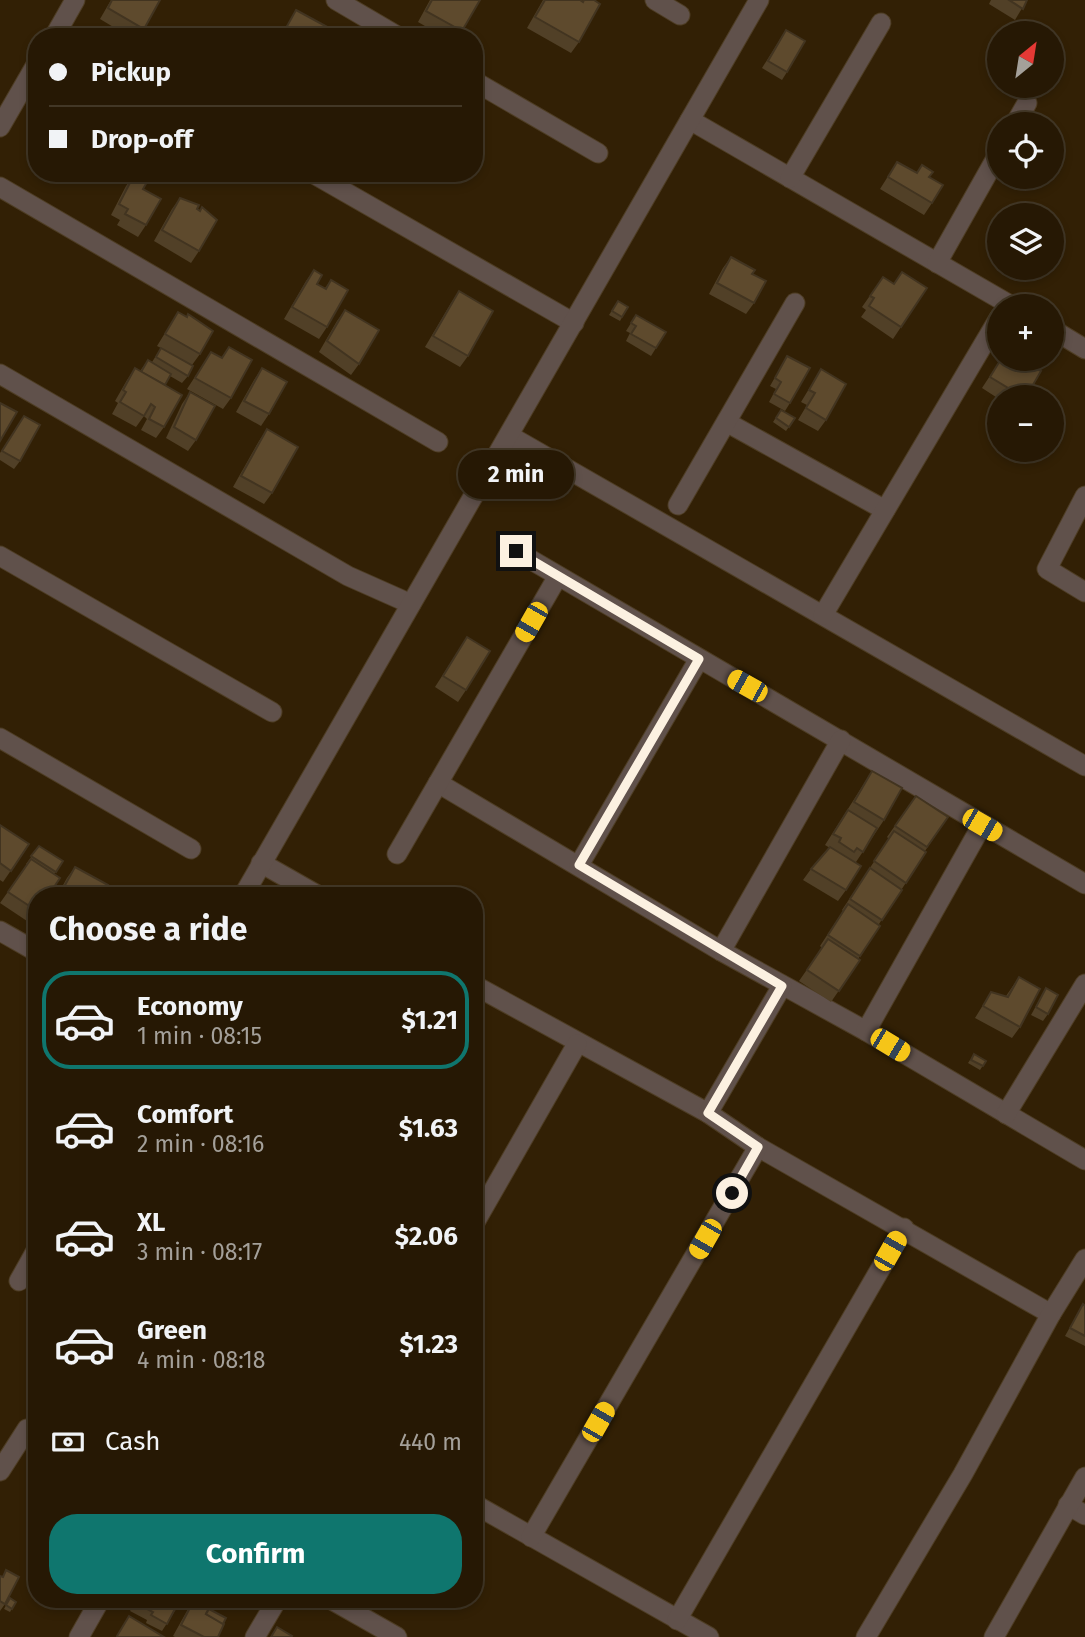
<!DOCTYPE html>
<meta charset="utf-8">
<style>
:root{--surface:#261804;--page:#2e210e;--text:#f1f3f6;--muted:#a4a09a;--line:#423726;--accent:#0f766e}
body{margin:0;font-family:"Fira Sans",sans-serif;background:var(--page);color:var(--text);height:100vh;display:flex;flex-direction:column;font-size:26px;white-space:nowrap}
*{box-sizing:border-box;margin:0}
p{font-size:23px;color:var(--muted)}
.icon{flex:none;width:38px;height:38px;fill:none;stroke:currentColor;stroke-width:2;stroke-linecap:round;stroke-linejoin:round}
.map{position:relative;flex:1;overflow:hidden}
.sheet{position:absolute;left:28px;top:887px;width:455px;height:721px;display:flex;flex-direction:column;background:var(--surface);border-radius:28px;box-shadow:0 4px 10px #0003,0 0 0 2px var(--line)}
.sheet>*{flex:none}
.hud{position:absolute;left:28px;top:28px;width:455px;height:154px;border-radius:28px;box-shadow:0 4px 10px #0003,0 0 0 2px var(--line);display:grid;align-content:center;height:154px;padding:0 21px;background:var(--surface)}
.needle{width:46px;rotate:30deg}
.tools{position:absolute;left:987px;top:21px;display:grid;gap:14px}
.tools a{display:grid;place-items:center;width:77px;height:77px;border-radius:50%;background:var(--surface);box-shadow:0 4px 10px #0003,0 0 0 2px var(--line);font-size:35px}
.end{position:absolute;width:32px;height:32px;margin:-16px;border:9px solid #fcf1e1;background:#111;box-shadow:0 0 0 4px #111}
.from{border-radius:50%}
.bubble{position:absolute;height:49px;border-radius:24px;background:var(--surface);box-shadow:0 4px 10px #0003,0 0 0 2px var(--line);font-size:23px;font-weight:700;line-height:49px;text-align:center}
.car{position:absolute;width:21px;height:42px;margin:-21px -10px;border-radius:9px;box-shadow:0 0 5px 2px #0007;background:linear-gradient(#f5c518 24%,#345 0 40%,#f5c518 0 76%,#345 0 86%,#f5c518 0)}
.hud b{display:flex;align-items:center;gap:24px;height:66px;font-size:26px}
.hud b+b{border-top:2px solid var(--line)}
.hud i{width:18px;height:18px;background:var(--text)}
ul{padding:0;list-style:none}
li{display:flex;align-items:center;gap:21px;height:98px;margin:0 14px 10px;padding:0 7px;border:4px solid transparent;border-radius:28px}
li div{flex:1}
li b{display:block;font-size:26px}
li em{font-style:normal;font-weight:700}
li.selected{border-color:var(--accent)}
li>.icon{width:63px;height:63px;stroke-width:1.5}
h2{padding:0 21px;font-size:32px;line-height:84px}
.pay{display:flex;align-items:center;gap:18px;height:77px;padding:0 21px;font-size:26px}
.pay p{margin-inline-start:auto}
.primary-button{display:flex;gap:14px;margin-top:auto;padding:14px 21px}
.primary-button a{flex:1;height:80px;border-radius:28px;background:var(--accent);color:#fff;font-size:28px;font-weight:700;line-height:80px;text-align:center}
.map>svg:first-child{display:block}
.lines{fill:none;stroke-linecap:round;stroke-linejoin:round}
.minor-casing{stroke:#4e3d24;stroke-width:21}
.minor{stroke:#60514b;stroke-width:19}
.wall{fill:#514027}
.building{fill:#5e4a2d;stroke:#423420;stroke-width:2}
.route{stroke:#fcf1e1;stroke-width:9}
</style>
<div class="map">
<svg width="1085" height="1637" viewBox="0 0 1085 1637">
<rect width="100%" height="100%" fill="#322005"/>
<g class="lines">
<defs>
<g id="minor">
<polyline points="336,0 399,37"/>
<polyline points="655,0 680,15"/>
<polyline points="54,37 75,0"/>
<polyline points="474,81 598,153"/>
<polyline points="690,120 1012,306"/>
<polyline points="1015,124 1027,103"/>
<polyline points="0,127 37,63"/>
<polyline points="312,173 574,323"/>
<polyline points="790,178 881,23"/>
<polyline points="0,187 438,442"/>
<polyline points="937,263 999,153"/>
<polyline points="1052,329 1085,349"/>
<polyline points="0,374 348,576 411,604"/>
<polyline points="728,423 885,510"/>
<polyline points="510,436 1085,766"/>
<polyline points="1085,496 1047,569 1085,592"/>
<polyline points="678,505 795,303"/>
<polyline points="516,551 1085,884"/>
<polyline points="0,556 272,712"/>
<polyline points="823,615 999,318"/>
<polyline points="0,738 191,849"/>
<polyline points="438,783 721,951 866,1031 1085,1160"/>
<polyline points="397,854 558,576"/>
<polyline points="261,863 319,896"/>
<polyline points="579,865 699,659"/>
<polyline points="243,896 759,0"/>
<polyline points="0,931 37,952"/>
<polyline points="721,951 841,740"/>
<polyline points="474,985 708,1113 758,1147 1051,1314"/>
<polyline points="866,1031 982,825"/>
<polyline points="708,1113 782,986"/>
<polyline points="1006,1114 1085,984"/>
<polyline points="474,1224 577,1044"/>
<polyline points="19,1281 37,1249"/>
<polyline points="0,1471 27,1429 37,1428"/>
<polyline points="474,1504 709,1637"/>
<polyline points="1068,1505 1085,1515"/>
<polyline points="531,1537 758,1147"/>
<polyline points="332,1600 397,1637"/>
<polyline points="677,1620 904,1228"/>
<polyline points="79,1637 100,1600"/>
<polyline points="255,1637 277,1600"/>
<polyline points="866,1637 963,1474 1051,1314 1085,1259"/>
<polyline points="994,1637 1085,1477"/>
</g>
</defs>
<!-- minor casing -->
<use href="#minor" class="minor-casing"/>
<!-- minor -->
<use href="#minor" class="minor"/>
</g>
<!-- wall -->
<g class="wall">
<polygon points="111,0 160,0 138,37 130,37 100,19"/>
<polygon points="430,0 480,0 458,37 444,37 418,22"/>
<polygon points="543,0 580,0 582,1 583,0 594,0 579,42 571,53 527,28"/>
<polygon points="991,0 1027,0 1015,20 989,4"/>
<polygon points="786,30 787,72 782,80 762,68"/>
<polygon points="897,162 916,173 922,165 929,177 932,203 924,215 880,189"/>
<polygon points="134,175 143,189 146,225 138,237 117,225 120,220 111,215 126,186"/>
<polygon points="180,198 197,209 199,251 191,263 154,241 172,209"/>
<polygon points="731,257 752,274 754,303 746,314 709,294 723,268"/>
<polygon points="314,270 317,284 325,288 331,280 327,327 319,339 284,319 306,281"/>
<polygon points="883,277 893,284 927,288 893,339 861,317 866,310 862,307"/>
<polygon points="459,291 468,356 460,367 425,347 451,303"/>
<polygon points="618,301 628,307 620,321 609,315"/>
<polygon points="345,310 359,364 351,375 319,352 337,321"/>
<polygon points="178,312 200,354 192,365 188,376 182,383 170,376 165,385 164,427 156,438 141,430 147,419 144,416 136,427 112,414 118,403 115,401 127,380 135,368 140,371 148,360 152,362 161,348 157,346"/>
<polygon points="636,315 656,348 651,356 626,341 630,333 626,331"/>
<polygon points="229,347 231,398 223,409 187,389 211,352 221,358"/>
<polygon points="787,356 790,403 785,411 769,402 776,389 770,386"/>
<polygon points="1001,359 1026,397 999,397 999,399 982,388"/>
<polygon points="262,368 269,414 261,426 236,412 254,380"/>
<polygon points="821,369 826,420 818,431 798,420 807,405 801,402"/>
<polygon points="190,392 196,440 188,451 166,438 182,404"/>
<polygon points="781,410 795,418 786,431 773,422"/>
<polygon points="24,416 20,461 14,469 0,460 0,453"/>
<polygon points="267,429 272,493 264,504 233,487 259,441"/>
<polygon points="467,637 466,690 458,702 435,687"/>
<polygon points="872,771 884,820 856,862 846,890 838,901 803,880 811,869 830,848 825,845"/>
<polygon points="916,796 948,817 925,851 926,852 879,924 880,926 858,959 860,960 831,1002 799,981 822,948 820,946 843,911 842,910 889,839 887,837"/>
<polygon points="0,825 29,844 3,882 0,880"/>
<polygon points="39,846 63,861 54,874 37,896 37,913 30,923 0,903 27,865 26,864"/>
<polygon points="75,867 102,896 57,896 67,878"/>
<polygon points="1019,977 1020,1027 1012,1038 975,1018 991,992 1006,996"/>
<polygon points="1046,988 1048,1014 1043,1021 1031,1015"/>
<polygon points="974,1054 986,1061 980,1070 968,1063"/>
<polygon points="1083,1304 1085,1306 1085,1346 1065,1336"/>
<polygon points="6,1570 5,1604 0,1611 0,1576 2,1577"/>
<polygon points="37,1594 37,1600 53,1600 49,1606 34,1599"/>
<polygon points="10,1598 16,1602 10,1612 4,1609"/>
<polygon points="136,1600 182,1600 162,1631 146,1623 147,1620 130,1611"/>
<polygon points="193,1600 212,1600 207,1612 223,1624 218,1637 175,1637 173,1636"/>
</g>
<!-- building -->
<g class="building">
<polygon points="112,0 160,0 144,29 108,8"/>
<polygon points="432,0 480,0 462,31 426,11"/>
<polygon points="545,0 580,0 583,2 584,0 594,0 600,4 579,42 535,17"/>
<polygon points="1009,0 1027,0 1023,9"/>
<polygon points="296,10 342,35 341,37 281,37"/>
<polygon points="786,30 805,41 787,72 768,61"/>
<polygon points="897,162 917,173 922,165 933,172 929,177 943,185 932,203 888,177"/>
<polygon points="134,175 147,182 143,189 161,199 146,225 125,214 128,209 119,204"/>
<polygon points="180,198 199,205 197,209 200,211 202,207 217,220 199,251 162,230"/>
<polygon points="731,257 755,270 752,274 766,281 754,303 717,283"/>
<polygon points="314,270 322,275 317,284 326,289 331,280 348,290 327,327 292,307"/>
<polygon points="902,272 927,288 901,327 869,306 874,298 870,296 883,277 894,284"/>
<polygon points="459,291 493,311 468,356 433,336"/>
<polygon points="618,301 628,307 622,317 612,311"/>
<polygon points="345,310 379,330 359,364 327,341"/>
<polygon points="178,312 187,317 188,314 213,331 200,354 165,334"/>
<polygon points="636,315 666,332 656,348 631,334 636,326 631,323"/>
<polygon points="229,347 252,360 231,398 195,378 211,352 222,358"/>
<polygon points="161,348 193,366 188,376 156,357"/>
<polygon points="787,356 810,368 790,403 774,394 781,382 775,378"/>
<polygon points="1001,359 1016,359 1041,371 1026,397 1023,397 990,377"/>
<polygon points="148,360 171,374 165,385 141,372"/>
<polygon points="135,368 182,395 164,427 149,419 155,407 151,404 144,416 120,402 126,392 123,390"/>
<polygon points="262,368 287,382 269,414 244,401"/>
<polygon points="821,369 846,384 826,420 806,408 815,393 809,390"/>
<polygon points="190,392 215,406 196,440 174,427"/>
<polygon points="0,403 17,412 0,441"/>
<polygon points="781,410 795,418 789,427 776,418"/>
<polygon points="24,416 40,425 20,461 2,451"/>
<polygon points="267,429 298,447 272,493 241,476"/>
<polygon points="467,637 490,651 466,690 443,676"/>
<polygon points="872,771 902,788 884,820 854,802"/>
<polygon points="916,796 948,817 927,847 895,826"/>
<polygon points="848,810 877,828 863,852 857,848 854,852 839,842 841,838 833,834"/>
<polygon points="0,825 29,844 11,871 0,863"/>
<polygon points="894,831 926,852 906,883 874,861"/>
<polygon points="39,846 63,861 56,872 31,856"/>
<polygon points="830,847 861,866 846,890 811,869"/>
<polygon points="31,859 60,878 48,896 37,896 37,911 8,892"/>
<polygon points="75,867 108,885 102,896 59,896"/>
<polygon points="870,868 902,890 882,920 850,899"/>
<polygon points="121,890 129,896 116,896"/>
<polygon points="848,904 880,926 860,956 828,935"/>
<polygon points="828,939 860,960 839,991 807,970"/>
<polygon points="1019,977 1040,989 1020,1027 983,1006 991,992 1008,997"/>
<polygon points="1046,988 1058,995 1048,1014 1036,1007"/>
<polygon points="974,1054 986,1061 983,1066 971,1060"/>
<polygon points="1083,1304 1085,1306 1085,1336 1070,1328"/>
<polygon points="6,1570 19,1577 5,1604 0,1601 0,1576 3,1577"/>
<polygon points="10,1598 16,1602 12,1609 6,1605"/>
<polygon points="137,1600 162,1600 176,1607 167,1624 151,1615 153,1612 136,1603"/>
<polygon points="172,1600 182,1600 180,1604"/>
<polygon points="194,1600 213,1600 206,1614 224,1624 218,1637 204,1637 181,1625"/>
<polygon points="209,1609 226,1618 223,1624 206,1614"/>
<polygon points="129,1616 164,1637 118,1637 117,1636"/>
<polygon points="277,1627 292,1636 291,1637 271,1637"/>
</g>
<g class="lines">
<!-- route -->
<polyline class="route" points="516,551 699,659 579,865 782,986 708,1113 758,1147 732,1193"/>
</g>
</svg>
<div class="tools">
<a><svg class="needle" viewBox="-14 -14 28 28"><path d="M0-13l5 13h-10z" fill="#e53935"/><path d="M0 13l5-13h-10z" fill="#a4a09a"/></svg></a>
<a><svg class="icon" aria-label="locate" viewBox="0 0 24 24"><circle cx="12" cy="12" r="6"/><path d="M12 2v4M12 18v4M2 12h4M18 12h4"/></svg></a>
<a><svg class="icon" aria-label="layers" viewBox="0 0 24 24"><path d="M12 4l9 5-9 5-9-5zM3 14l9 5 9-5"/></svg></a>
<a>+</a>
<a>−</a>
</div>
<i class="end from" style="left:732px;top:1193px"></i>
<i class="end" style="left:516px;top:551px"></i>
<div class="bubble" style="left:458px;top:450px;width:116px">2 min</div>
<i class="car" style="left:531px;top:622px;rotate:210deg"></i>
<i class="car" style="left:747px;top:686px;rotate:299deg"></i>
<i class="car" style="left:982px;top:825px;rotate:120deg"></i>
<i class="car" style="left:890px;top:1045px;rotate:121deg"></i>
<i class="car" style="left:705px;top:1239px;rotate:210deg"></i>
<i class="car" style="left:890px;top:1251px;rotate:30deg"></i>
<i class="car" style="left:598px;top:1422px;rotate:30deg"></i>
<div class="hud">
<b><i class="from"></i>Pickup</b>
<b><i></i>Drop-off</b>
</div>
<section class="sheet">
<h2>Choose a ride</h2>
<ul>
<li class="selected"><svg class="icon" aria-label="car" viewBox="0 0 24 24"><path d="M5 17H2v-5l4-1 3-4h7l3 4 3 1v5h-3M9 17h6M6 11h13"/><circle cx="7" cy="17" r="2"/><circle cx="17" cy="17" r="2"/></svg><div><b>Economy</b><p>1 min · 08:15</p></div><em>$1.21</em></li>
<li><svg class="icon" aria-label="car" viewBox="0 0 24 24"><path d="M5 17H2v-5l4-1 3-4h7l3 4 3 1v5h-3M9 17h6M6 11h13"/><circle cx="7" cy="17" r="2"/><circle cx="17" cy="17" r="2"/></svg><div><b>Comfort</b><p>2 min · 08:16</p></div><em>$1.63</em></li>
<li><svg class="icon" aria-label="car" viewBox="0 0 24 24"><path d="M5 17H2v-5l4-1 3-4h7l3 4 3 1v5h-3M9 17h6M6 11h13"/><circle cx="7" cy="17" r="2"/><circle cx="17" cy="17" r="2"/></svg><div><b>XL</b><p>3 min · 08:17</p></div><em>$2.06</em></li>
<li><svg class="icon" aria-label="car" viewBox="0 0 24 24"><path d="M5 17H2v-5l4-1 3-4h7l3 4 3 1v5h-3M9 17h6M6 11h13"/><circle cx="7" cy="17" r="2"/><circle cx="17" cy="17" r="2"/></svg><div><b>Green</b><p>4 min · 08:18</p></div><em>$1.23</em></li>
</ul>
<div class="pay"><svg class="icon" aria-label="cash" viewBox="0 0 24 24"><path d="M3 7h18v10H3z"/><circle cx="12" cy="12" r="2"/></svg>Cash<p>440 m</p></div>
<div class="primary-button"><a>Confirm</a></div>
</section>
</div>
